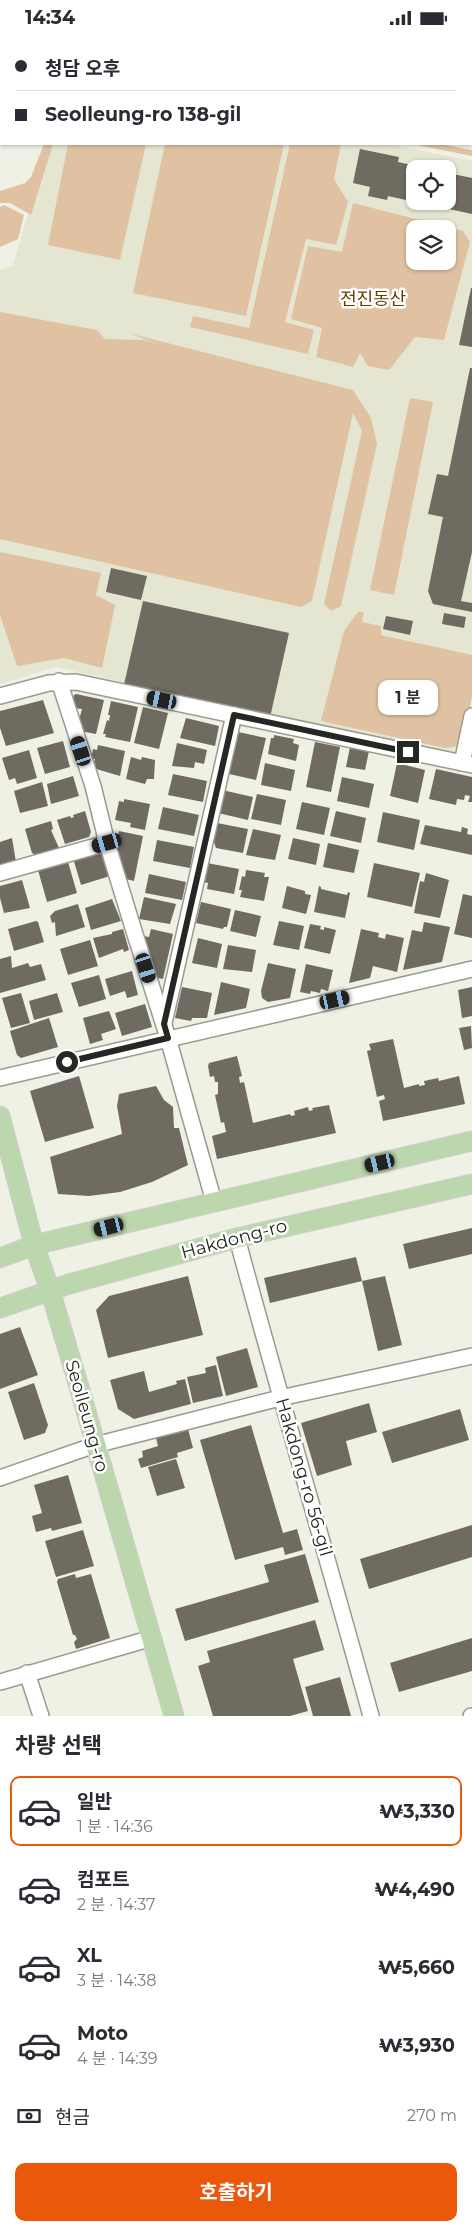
<!DOCTYPE html>
<html lang="ko">
<meta charset="utf-8">
<style>
:root{--surface:#fff;--page:#f7f7f7;--text:#2b2b33;--muted:#7c7c81;--line:#e1e1e2;--accent:#ea580c}
body{margin:0;font-family:Montserrat,"Noto Sans KR",sans-serif;background:var(--page);color:var(--text);height:100vh;display:flex;flex-direction:column;font-size:19px;white-space:nowrap}
*{box-sizing:border-box;margin:0}
p{font-size:16px;color:var(--muted)}
.icon{flex:none;width:28px;height:28px;fill:none;stroke:currentColor;stroke-width:2;stroke-linecap:round;stroke-linejoin:round}
.map{position:relative;height:1681px;overflow:hidden}
.panel{display:flex;flex-direction:column;background:var(--surface);flex:1}
.panel>*{flex:none}
.hud{position:absolute;left:0px;top:0px;width:472px;height:110px;box-shadow:0 1px 4px #0004;display:grid;align-content:center;height:110px;padding:0 15px;background:var(--surface)}
.buttons{position:absolute;left:406px;top:125px;display:grid;gap:10px}
.buttons a{display:grid;place-items:center;width:50px;height:50px;border-radius:10px;background:var(--surface);box-shadow:0 1px 4px #0004;font-size:25px}
.end{position:absolute;width:22px;height:22px;margin:-11px;border:6px solid #262722;background:#fff;box-shadow:0 0 0 2px #fff}
.from{border-radius:50%}
.bubble{position:absolute;height:35px;border-radius:10px;background:var(--surface);box-shadow:0 1px 4px #0004;font-size:16px;font-weight:700;line-height:35px;text-align:center}
.car{position:absolute;width:15px;height:30px;margin:-15px -8px;border-radius:6px;box-shadow:0 0 4px 1px #0007;background:linear-gradient(#222 24%,#8ab4d8 0 40%,#222 0 76%,#8ab4d8 0 86%,#222 0)}
.hud b{display:flex;align-items:center;gap:18px;height:48px;font-size:19px}
.hud b+b{border-top:1px solid var(--line)}
.hud i{width:12px;height:12px;background:var(--text)}
ul{padding:0;list-style:none}
li{display:flex;align-items:center;gap:15px;height:70px;margin:0 10px 8px;padding:0 5px;border:2px solid transparent;border-radius:10px}
li div{flex:1}
li b{display:block;font-size:19px}
li em{font-style:normal;font-weight:700}
li.active{border-color:var(--accent)}
li>.icon{width:45px;height:45px;stroke-width:1.5}
h2{padding:0 15px;font-size:22px;line-height:60px}
.pay{display:flex;align-items:center;gap:12px;height:55px;padding:0 15px;font-size:19px}
.pay p{margin-inline-start:auto}
.button{display:flex;gap:10px;margin-top:auto;padding:10px 15px}
.button a{flex:1;height:58px;border-radius:10px;background:var(--accent);color:#fff;font-size:20px;font-weight:700;line-height:58px;text-align:center}
.status{display:flex;justify-content:space-between;align-items:center;height:35px;padding:0 25px;background:var(--surface);direction:ltr}
.status svg{height:14px;fill:currentColor}
.map>svg:first-child{display:block}
.built{fill:#e4e6d2;fill-rule:evenodd}
.green{fill:#e0c2a3;fill-rule:evenodd}
.building{fill:#6f6b61}
.lines{fill:none;stroke-linecap:round;stroke-linejoin:round}
.minor-casing{stroke:#9a9b90;stroke-width:18}
.major-casing{stroke:#cfcfce;stroke-width:21}
.minor{stroke:#fff;stroke-width:15}
.major{stroke:#bcd7ad;stroke-width:19}
.route{stroke:#262722;stroke-width:6}
.labels{text-anchor:middle;stroke-width:5;stroke-linejoin:round;paint-order:stroke}
.park-label{font-size:18px;fill:#673d03;stroke:#fff}
.street-label{font-size:18px;fill:#262722;stroke:#fff}
</style>
<div class="status"><b>14:34</b><svg viewBox="0 0 49 12"><path d="M0 12V9h3v3zM5 12V6h3v6zM10 12V3h3v9zM15 12V0h3v12zM26 1h20v11H26zM47 4h2v5h-2z"/></svg></div>
<div class="map">
<svg width="472" height="1681" viewBox="0 0 472 1681">
<rect width="100%" height="100%" fill="#f0f1e5"/>
<!-- built -->
<path class="built" d="M48,109H389L472,126V639L456,722L56,632L0,649V235L13,231ZM415,134H448V166H415ZM415,194H448V226H415Z"/>
<!-- green -->
<g class="green">
<polygon points="44,109 53,109 31,180 10,168 0,168 0,156 25,148 31,142"/>
<polygon points="68,109 146,109 120,225 48,210"/>
<polygon points="165,109 284,109 246,281 133,258"/>
<polygon points="290,109 341,109 334,144 348,167 336,210 306,204 285,287 314,295 308,319 190,292 193,281 249,293"/>
<polygon points="412,109 441,109 472,115 472,121"/>
<path d="M353,168L463,196L470,207L444,305L415,302L389,335L368,331L360,318L353,332L316,322L322,293L291,284L308,211L342,217ZM415,194H448V226H415Z"/>
<polygon points="4,170 24,180 18,204 0,212 0,172"/>
<polygon points="0,277 97,295 105,304 144,305 159,309 128,298 353,355 371,383 377,409 341,571 331,576 324,569 362,396 353,378 312,566 301,572 0,504"/>
<polygon points="410,363 433,367 394,560 370,555"/>
<polygon points="0,517 101,538 96,560 115,570 102,633 64,623 17,631 0,580"/>
<polygon points="358,577 364,577 362,587 381,591 381,600 472,620 472,662 463,705 454,712 445,713 321,686 344,596"/>
</g>
<!-- building -->
<g class="building">
<polygon points="360,114 399,122 398,127 425,133 415,134 415,167 388,161 387,165 368,161 370,152 353,148"/>
<polygon points="448,138 472,143 472,179 417,167 448,166"/>
<polygon points="471,253 472,253 472,312 459,310"/>
<polygon points="470,333 472,333 472,517 461,566 472,568 472,577 433,569 428,556 443,482 428,479 437,439 448,441"/>
<polygon points="111,533 147,541 141,565 106,557"/>
<polygon points="143,566 289,598 269,687 123,654"/>
<polygon points="444,578 466,582 464,593 442,589"/>
<polygon points="386,581 413,586 410,600 383,594"/>
<polygon points="76,659 104,665 96,699 80,696 82,690 78,689 82,674 74,673 72,666 74,660"/>
<polygon points="43,665 54,698 6,711 0,693 0,676"/>
<polygon points="111,666 138,672 130,707 105,702 106,699 103,699 107,685 109,686 110,680 108,680"/>
<polygon points="143,672 168,678 159,714 134,708"/>
<polygon points="186,683 219,691 215,711 180,703"/>
<polygon points="238,697 266,703 256,745 229,739"/>
<polygon points="274,700 294,704 293,708 299,710 296,726 268,719 271,703 274,703"/>
<polygon points="63,706 70,732 45,739 37,713"/>
<polygon points="315,707 340,712 331,757 306,752"/>
<polygon points="177,708 207,715 204,729 195,727 194,733 172,731"/>
<polygon points="98,710 125,716 120,741 93,733 95,724 91,724 93,714 97,715"/>
<polygon points="350,712 369,716 365,735 346,732"/>
<polygon points="29,715 37,743 17,749 15,743 9,745 2,723"/>
<polygon points="131,722 141,725 142,722 155,725 154,744 147,744 145,749 126,744"/>
<polygon points="265,728 295,735 291,756 261,750"/>
<polygon points="397,728 425,735 418,768 390,761"/>
<polygon points="436,734 472,742 472,767 468,767 470,761 465,760 464,765 457,764 456,770 429,764"/>
<polygon points="173,739 207,746 203,767 168,760"/>
<polygon points="73,741 79,761 51,769 47,749"/>
<polygon points="342,742 374,749 369,773 337,766"/>
<polygon points="42,747 48,771 20,778 14,756"/>
<polygon points="222,755 253,762 248,785 218,778"/>
<polygon points="257,759 286,765 281,790 251,784"/>
<polygon points="124,764 150,769 145,795 130,792 131,788 115,785 119,766 124,767"/>
<polygon points="302,767 330,773 324,800 296,794"/>
<polygon points="163,772 199,780 194,801 158,794"/>
<polygon points="85,776 91,797 89,802 65,809 57,785 70,781 71,783 74,782 73,780"/>
<polygon points="336,776 366,783 361,808 330,801"/>
<polygon points="383,777 420,785 414,815 377,807"/>
<polygon points="51,786 53,794 51,795 59,813 36,820 32,818 25,794"/>
<polygon points="217,788 248,794 243,818 216,813 214,807"/>
<polygon points="425,790 461,797 462,792 468,794 467,799 472,800 472,820 420,809"/>
<polygon points="253,794 281,800 275,825 246,820"/>
<polygon points="119,796 143,801 134,846 126,844 116,810"/>
<polygon points="12,803 16,827 0,831 0,807"/>
<polygon points="293,803 320,809 316,830 288,824"/>
<polygon points="157,805 194,812 190,833 153,826"/>
<polygon points="328,808 359,815 354,838 323,832"/>
<polygon points="103,815 110,841 81,850 73,823"/>
<polygon points="68,827 77,858 47,867 38,835"/>
<polygon points="207,828 239,834 234,859 207,854 208,848 203,847"/>
<polygon points="374,828 420,838 412,872 367,862"/>
<polygon points="246,835 265,838 264,842 269,842 264,866 240,862 242,855 239,855 242,841 245,842"/>
<polygon points="426,838 449,845 440,883 414,878 420,846 424,847"/>
<polygon points="149,839 186,847 182,865 145,858"/>
<polygon points="22,845 30,873 4,878 0,863 0,851"/>
<polygon points="287,851 305,856 305,859 311,860 306,879 282,873"/>
<polygon points="319,851 321,852 321,854 347,860 348,857 350,858 345,883 314,877"/>
<polygon points="463,859 472,861 472,903 454,899"/>
<polygon points="144,862 176,869 170,889 139,884"/>
<polygon points="112,864 121,886 91,895 85,873"/>
<polygon points="201,867 231,874 227,892 224,892 223,894 196,888"/>
<polygon points="78,869 85,892 56,901 55,887 52,888 50,881 55,876"/>
<polygon points="235,875 261,881 256,902 230,896"/>
<polygon points="36,886 38,887 44,907 14,916 8,894"/>
<polygon points="279,886 304,891 299,915 273,910"/>
<polygon points="424,887 450,892 442,927 403,935 412,895 422,897"/>
<polygon points="310,889 321,891 320,894 324,895 324,892 336,895 330,919 304,913"/>
<polygon points="123,894 129,915 124,917 123,914 99,923 93,903 112,899 112,897"/>
<polygon points="151,894 173,899 163,944 153,942 151,939 153,930 148,929 142,908 144,901 149,902"/>
<polygon points="361,894 379,898 378,902 385,904 386,899 404,903 397,937 373,931 370,943 349,948"/>
<polygon points="198,903 222,909 217,933 192,928"/>
<polygon points="90,905 98,931 68,940 60,914"/>
<polygon points="228,910 256,915 252,937 223,934"/>
<polygon points="11,921 12,933 28,928 30,932 41,929 46,945 0,958 0,924"/>
<polygon points="268,928 296,934 290,963 268,967 262,963 261,956"/>
<polygon points="306,929 333,935 328,956 321,954 320,958 311,956 310,959 300,957"/>
<polygon points="132,936 138,960 127,963 125,956 110,961 105,944"/>
<polygon points="99,940 106,964 79,972 71,948"/>
<polygon points="221,947 250,954 246,973 214,980"/>
<polygon points="182,952 212,958 207,983 192,983 191,986 175,983"/>
<polygon points="472,952 472,981 462,983 458,955"/>
<polygon points="21,958 30,988 11,993 2,963"/>
<polygon points="57,958 63,977 34,985 29,966"/>
<polygon points="145,969 152,992 122,1001 115,978"/>
<polygon points="109,976 116,994 101,999 103,1005 90,1009 83,983"/>
<polygon points="49,983 58,1012 21,1023 17,1020 10,996"/>
<polygon points="471,991 472,1013 464,1015 459,993"/>
<polygon points="393,1004 404,1053 419,1049 419,1051 425,1050 424,1046 438,1043 439,1046 459,1041 465,1069 383,1086 379,1066 385,1064 384,1060 377,1062 367,1016 371,1015 369,1009"/>
<polygon points="237,1021 242,1041 239,1042 240,1048 244,1047 253,1088 290,1079 291,1081 295,1080 294,1076 308,1072 309,1076 313,1075 312,1073 329,1070 336,1098 217,1124 212,1101 226,1097 224,1087 221,1088 215,1060 218,1059 218,1047 215,1047 214,1041 210,1042 208,1031 209,1028"/>
<polygon points="79,1041 94,1093 45,1107 30,1056"/>
<polygon points="156,1051 164,1065 173,1072 174,1093 179,1093 188,1130 152,1147 120,1157 89,1161 58,1159 50,1122 122,1099 117,1071 119,1059"/>
<polygon points="472,1193 472,1219 409,1234 403,1209"/>
<polygon points="356,1222 362,1246 270,1268 264,1243"/>
<polygon points="188,1241 203,1300 108,1323 96,1275 109,1261"/>
<polygon points="385,1241 402,1310 378,1316 362,1246"/>
<polygon points="20,1292 38,1340 0,1354 0,1299"/>
<polygon points="247,1313 258,1352 226,1361 216,1322"/>
<polygon points="216,1330 223,1361 193,1368 187,1342 206,1338 205,1333"/>
<polygon points="144,1336 149,1357 177,1349 176,1346 185,1344 191,1369 134,1384 118,1374 110,1345"/>
<polygon points="34,1348 48,1390 45,1398 24,1405 8,1357"/>
<polygon points="369,1368 377,1397 346,1406 352,1430 317,1441 301,1388"/>
<polygon points="460,1374 469,1405 392,1428 382,1397"/>
<polygon points="251,1390 283,1498 297,1494 303,1515 285,1520 283,1512 235,1525 200,1405"/>
<polygon points="188,1394 193,1413 177,1418 178,1422 141,1433 138,1424 143,1422 142,1416 158,1411 156,1403"/>
<polygon points="176,1424 185,1453 157,1461 148,1432"/>
<polygon points="68,1440 82,1488 52,1496 51,1493 36,1497 32,1481 42,1478 34,1450"/>
<polygon points="472,1490 472,1522 369,1554 360,1524"/>
<polygon points="83,1495 94,1531 56,1542 45,1506"/>
<polygon points="305,1519 319,1567 185,1606 175,1574 269,1547 264,1530"/>
<polygon points="75,1539 76,1543 91,1539 110,1603 76,1614 74,1607 77,1604 75,1600 73,1600 57,1547 58,1544"/>
<polygon points="315,1585 324,1615 293,1624 308,1676 290,1681 213,1681 198,1631 210,1627 207,1616"/>
<polygon points="472,1603 472,1636 399,1657 390,1628"/>
<polygon points="340,1642 351,1681 313,1681 305,1652"/>
</g>
<g class="lines">
<defs>
<g id="minor">
<polyline points="58,1 59,0"/>
<polyline points="216,1 216,0"/>
<polyline points="374,1 374,0"/>
<polyline points="0,27 1,26"/>
<polyline points="471,101 472,101"/>
<polyline points="59,646 93,751 107,808 134,896 168,1003 214,1167"/>
<polyline points="0,661 49,648 76,647 472,730"/>
<polyline points="462,728 472,681"/>
<polyline points="0,838 107,808"/>
<polyline points="164,988 234,680"/>
<polyline points="0,1043 472,934"/>
<path d="M237,1203C280,1363 327,1521 371,1681"/>
<polyline points="0,1443 95,1410 280,1363 472,1321"/>
<polyline points="27,1638 41,1681"/>
<polyline points="0,1647 152,1603"/>
<polyline points="471,1681 472,1681"/>
</g>
<g id="major">
<polyline points="0,1081 34,1210 50,1255 75,1338 174,1681"/>
<polyline points="0,1223 34,1210 472,1106"/>
<polyline points="0,1273 69,1249 237,1203 472,1149"/>
</g>
</defs>
<!-- minor casing -->
<use href="#minor" class="minor-casing"/>
<!-- major casing -->
<use href="#major" class="major-casing"/>
<!-- minor -->
<use href="#minor" class="minor"/>
<!-- major -->
<use href="#major" class="major"/>
</g>
<g class="lines">
<!-- route -->
<polyline class="route" points="67,1027 168,1003 164,989 234,680 408,717"/>
</g>
<g class="labels">
<!-- park labels -->
<g class="park-label">
<text x="373" y="270">전진동산</text>
</g>
<!-- street labels -->
<g class="street-label">
<text transform="translate(234 1204) rotate(-15)" y="6">Hakdong-ro</text>
<text transform="translate(87 1381) rotate(74)" y="6">Seolleung-ro</text>
<text transform="translate(304 1442) rotate(74)" y="6">Hakdong-ro 56-gil</text>
</g>
</g>
</svg>
<div class="buttons">
<a><svg class="icon" aria-label="locate" viewBox="0 0 24 24"><circle cx="12" cy="12" r="6"/><path d="M12 2v4M12 18v4M2 12h4M18 12h4"/></svg></a>
<a><svg class="icon" aria-label="layers" viewBox="0 0 24 24"><path d="M12 4l9 5-9 5-9-5zM3 14l9 5 9-5"/></svg></a>
</div>
<i class="end from" style="left:67px;top:1027px"></i>
<i class="end" style="left:408px;top:717px"></i>
<div class="bubble" style="left:378px;top:645px;width:60px">1 분</div>
<i class="car" style="left:162px;top:665px;rotate:282deg"></i>
<i class="car" style="left:81px;top:716px;rotate:342deg"></i>
<i class="car" style="left:107px;top:808px;rotate:254deg"></i>
<i class="car" style="left:146px;top:933px;rotate:162deg"></i>
<i class="car" style="left:335px;top:965px;rotate:77deg"></i>
<i class="car" style="left:380px;top:1128px;rotate:257deg"></i>
<i class="car" style="left:109px;top:1192px;rotate:256deg"></i>
<div class="hud">
<b><i class="from"></i>청담 오후</b>
<b><i></i>Seolleung-ro 138-gil</b>
</div>
</div>
<section class="panel">
<h2>차량 선택</h2>
<ul>
<li class="active"><svg class="icon" aria-label="car" viewBox="0 0 24 24"><path d="M5 17H2v-5l4-1 3-4h7l3 4 3 1v5h-3M9 17h6M6 11h13"/><circle cx="7" cy="17" r="2"/><circle cx="17" cy="17" r="2"/></svg><div><b>일반</b><p>1 분 · 14:36</p></div><em>₩3,330</em></li>
<li><svg class="icon" aria-label="car" viewBox="0 0 24 24"><path d="M5 17H2v-5l4-1 3-4h7l3 4 3 1v5h-3M9 17h6M6 11h13"/><circle cx="7" cy="17" r="2"/><circle cx="17" cy="17" r="2"/></svg><div><b>컴포트</b><p>2 분 · 14:37</p></div><em>₩4,490</em></li>
<li><svg class="icon" aria-label="car" viewBox="0 0 24 24"><path d="M5 17H2v-5l4-1 3-4h7l3 4 3 1v5h-3M9 17h6M6 11h13"/><circle cx="7" cy="17" r="2"/><circle cx="17" cy="17" r="2"/></svg><div><b>XL</b><p>3 분 · 14:38</p></div><em>₩5,660</em></li>
<li><svg class="icon" aria-label="car" viewBox="0 0 24 24"><path d="M5 17H2v-5l4-1 3-4h7l3 4 3 1v5h-3M9 17h6M6 11h13"/><circle cx="7" cy="17" r="2"/><circle cx="17" cy="17" r="2"/></svg><div><b>Moto</b><p>4 분 · 14:39</p></div><em>₩3,930</em></li>
</ul>
<div class="pay"><svg class="icon" aria-label="cash" viewBox="0 0 24 24"><path d="M3 7h18v10H3z"/><circle cx="12" cy="12" r="2"/></svg>현금<p>270 m</p></div>
<div class="button"><a>호출하기</a></div>
</section>
